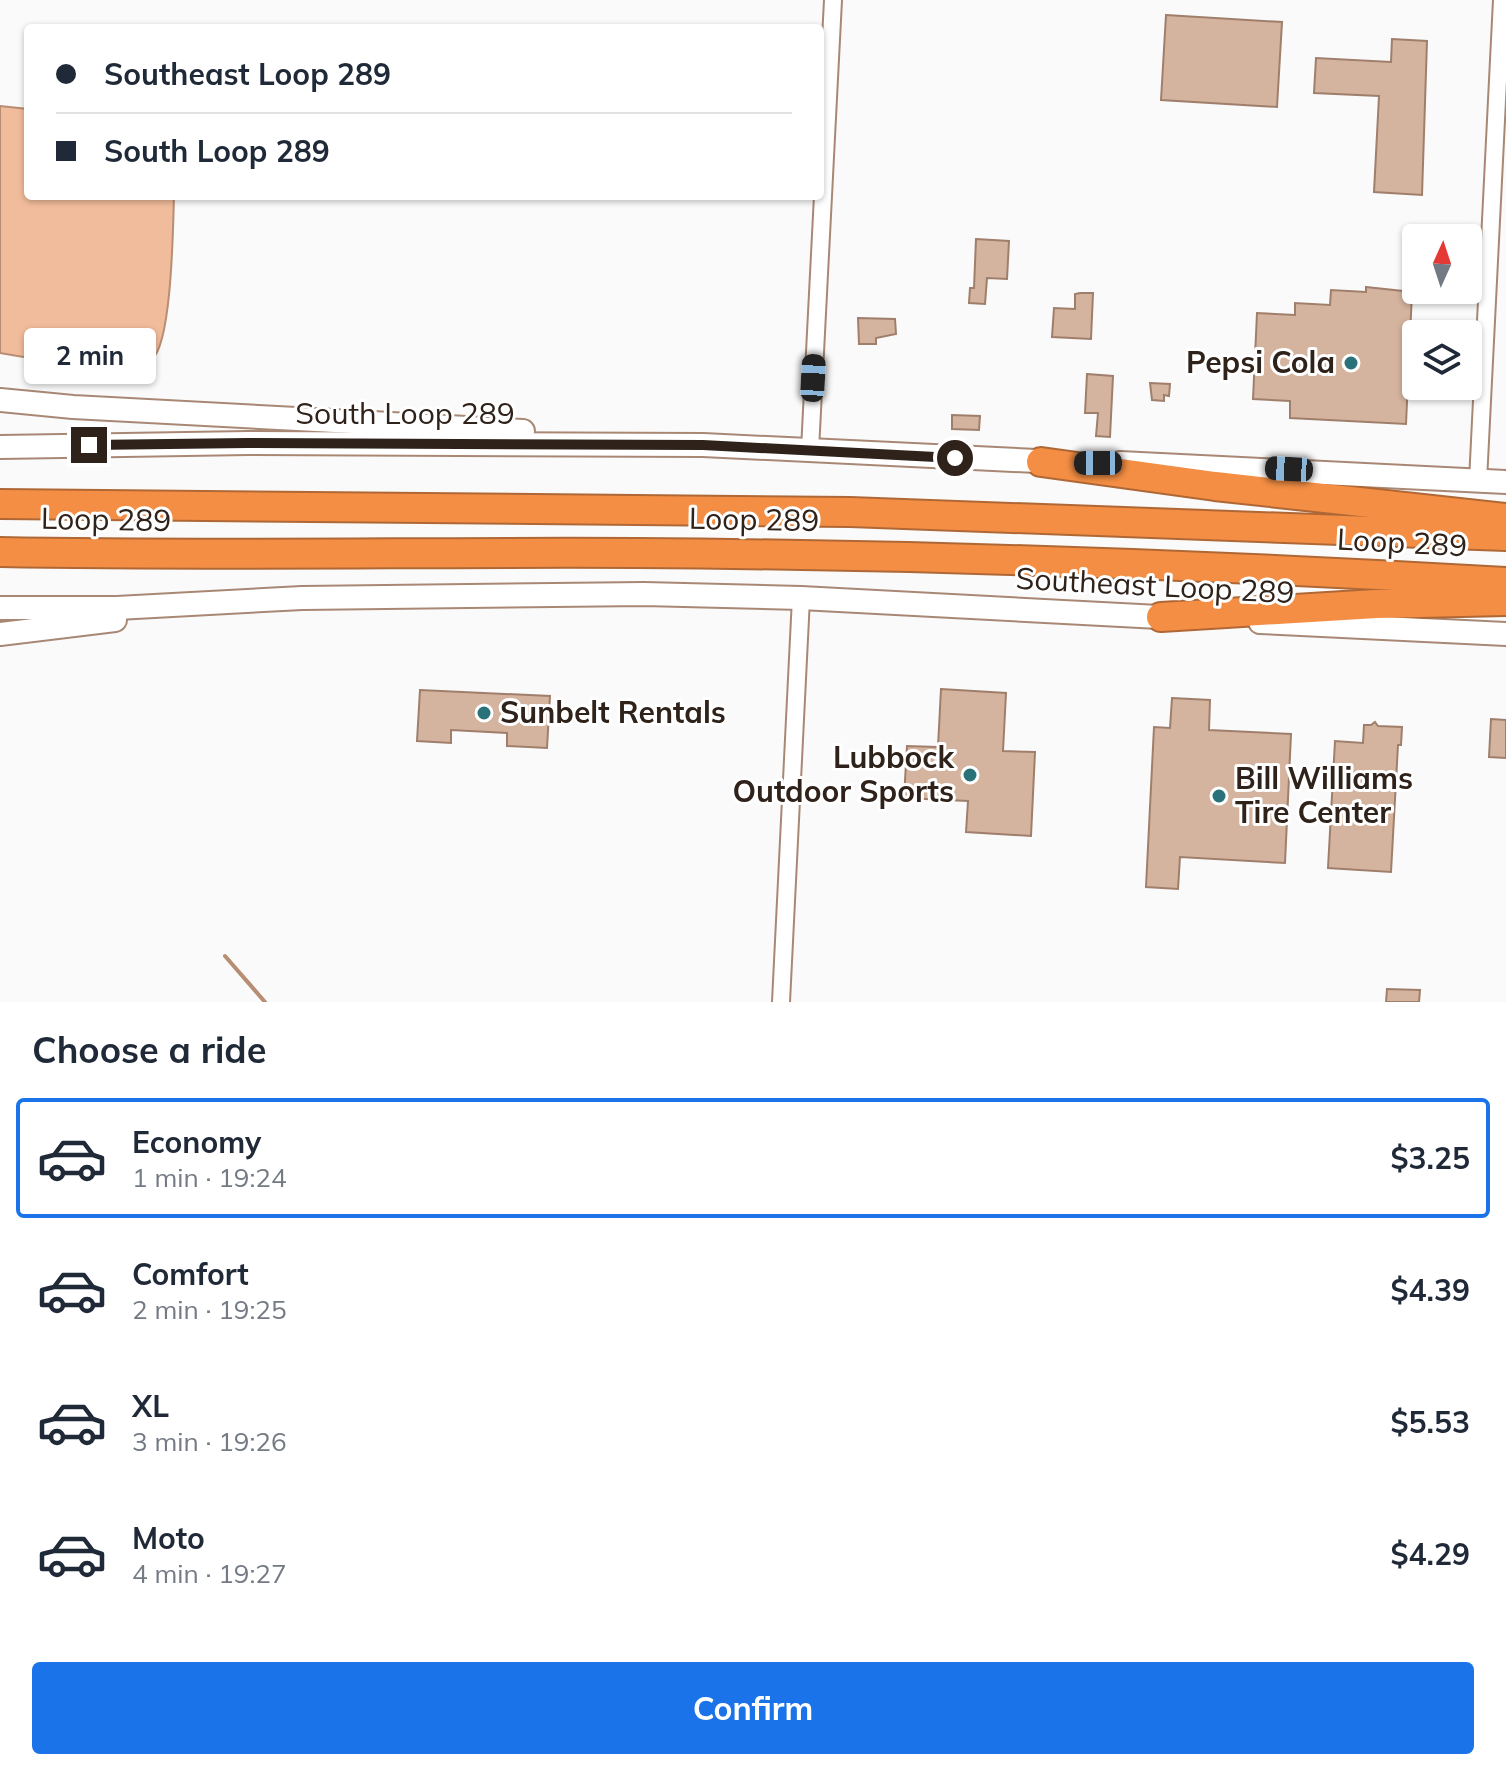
<!DOCTYPE html>
<meta charset="utf-8">
<style>
:root{--surface:#fff;--page:#f6f6f7;--text:#1f2937;--muted:#747a83;--line:#e0e1e3;--accent:#1a73e8}
body{margin:0;font-family:Mulish,sans-serif;background:var(--page);color:var(--text);height:100vh;display:flex;flex-direction:column;font-size:30px;white-space:nowrap}
*{box-sizing:border-box;margin:0}
p{font-size:26px;color:var(--muted)}
.icon{flex:none;width:44px;height:44px;fill:none;stroke:currentColor;stroke-width:2;stroke-linecap:round;stroke-linejoin:round}
.map{position:relative;height:1002px;overflow:hidden}
.panel{display:flex;flex-direction:column;background:var(--surface);flex:1}
.panel>*{flex:none}
.banner{position:absolute;left:24px;top:24px;width:800px;height:176px;border-radius:8px;box-shadow:0 2px 6px #0004;display:grid;align-content:center;height:176px;padding:0 32px;background:var(--surface)}
.needle{width:52px;rotate:3deg}
.buttons{position:absolute;left:1402px;top:224px;display:grid;gap:16px}
.buttons a{display:grid;place-items:center;width:80px;height:80px;border-radius:8px;background:var(--surface);box-shadow:0 2px 6px #0004;font-size:40px}
.end{position:absolute;width:36px;height:36px;margin:-18px;border:10px solid #2f221a;background:#fff;box-shadow:0 0 0 4px #fff}
.from{border-radius:50%}
.bubble{position:absolute;height:56px;border-radius:8px;background:var(--surface);box-shadow:0 2px 6px #0004;font-size:26px;font-weight:700;line-height:56px;text-align:center}
.car{position:absolute;width:24px;height:48px;margin:-24px -12px;border-radius:10px;box-shadow:0 0 6px 2px #0007;background:linear-gradient(#222 24%,#8ab4d8 0 40%,#222 0 76%,#8ab4d8 0 86%,#222 0)}
.banner b{display:flex;align-items:center;gap:28px;height:76px;font-size:30px}
.banner b+b{border-top:2px solid var(--line)}
.banner i{width:20px;height:20px;background:var(--text)}
ul{padding:0;list-style:none}
li{display:flex;align-items:center;gap:24px;height:120px;margin:0 16px 12px;padding:0 16px;border:4px solid transparent;border-radius:8px}
li div{flex:1}
li b{display:block;font-size:30px}
li em{font-style:normal;font-weight:700}
li.on{border-color:var(--accent)}
li>.icon{width:72px;height:72px;stroke-width:1.5}
h2{padding:0 32px;font-size:36px;line-height:96px}
.primary-button{display:flex;gap:16px;margin-top:auto;padding:16px 32px}
.primary-button a{flex:1;height:92px;border-radius:8px;background:var(--accent);color:#fff;font-size:32px;font-weight:700;line-height:92px;text-align:center}
.map>svg:first-child{display:block}
.water{fill:#f1bc9b;stroke:#b78e74;stroke-width:2}
.lines{fill:none;stroke-linecap:round;stroke-linejoin:round}
.stream{stroke:#b78e74;stroke-width:4}
.building{fill:#d5b49f;stroke:#9f7f6c;stroke-width:2}
.street-casing{stroke:#a88874;stroke-width:20}
.secondary-casing{stroke:#a88874;stroke-width:26}
.highway-casing{stroke:#af6835;stroke-width:32}
.street{stroke:#fff;stroke-width:16}
.secondary{stroke:#fff;stroke-width:22}
.highway{stroke:#f48e44;stroke-width:28}
.route{stroke:#2f221a;stroke-width:10}
.poi-dot{fill:#297279;stroke:#fff;stroke-width:3}
.labels{text-anchor:middle;stroke-width:6;stroke-linejoin:round;paint-order:stroke}
.poi-label{font-size:30px;font-weight:bold;fill:#2f221a;stroke:#fff;text-anchor:end}
.street-label{font-size:30px;fill:#2f221a;stroke:#fff}
</style>
<div class="map">
<svg width="1506" height="1002" viewBox="0 0 1506 1002">
<rect width="100%" height="100%" fill="#fafafa"/>
<!-- water -->
<path class="water" d="M0,106L28,109V196H174C173,225 172,343 152,359C133,375 27,358 0,353Z"/>
<g class="lines">
<!-- stream -->
<polyline class="stream" points="225,956 265,1002"/>
</g>
<!-- building -->
<g class="building">
<polygon points="1166,15 1282,22 1277,107 1161,100"/>
<polygon points="1392,39 1427,41 1422,195 1374,192 1379,96 1314,93 1316,58 1391,62"/>
<polygon points="976,239 1009,241 1007,279 987,278 985,304 969,303 970,288 974,288"/>
<polygon points="1366,287 1412,292 1406,424 1290,418 1290,401 1253,399 1257,313 1295,315 1295,303 1330,305 1331,290 1366,292"/>
<polygon points="1080,293 1093,293 1091,339 1052,337 1054,308 1075,309 1075,294"/>
<polygon points="858,318 895,319 896,334 876,338 876,344 859,344"/>
<polygon points="1087,374 1113,376 1110,437 1096,436 1098,413 1085,413"/>
<polygon points="1150,383 1170,384 1169,396 1164,395 1164,401 1152,400"/>
<polygon points="952,415 980,416 979,430 952,429"/>
<polygon points="941,689 1006,693 1003,751 1035,752 1031,836 966,832 968,801 904,798 907,746 938,747"/>
<polygon points="420,690 550,696 547,748 507,746 507,733 451,730 451,743 417,741"/>
<polygon points="1172,698 1210,700 1209,730 1291,734 1285,863 1180,857 1178,889 1146,887 1154,727 1170,728"/>
<polygon points="1491,719 1506,720 1506,758 1489,757"/>
<polygon points="1375,722 1378,726 1402,727 1401,745 1398,745 1391,872 1328,868 1335,741 1363,743 1364,725 1371,725"/>
<polygon points="1387,989 1420,990 1419,1002 1386,1002"/>
</g>
<g class="lines">
<defs>
<g id="street">
<polyline points="810,450 833,0"/>
<polyline points="1478,481 1502,0"/>
<polyline points="781,1002 801,598"/>
</g>
<g id="secondary">
<polyline points="0,400 73,407 523,431"/>
<polyline points="0,447 248,443 703,445 1057,462"/>
<polyline points="1120,463 1506,482"/>
<polyline points="0,608 117,608 302,598 644,594 801,598 1178,618"/>
<polyline points="1260,622 1506,634"/>
<polyline points="0,634 115,620"/>
</g>
<g id="highway">
<polyline points="1041,462 1215,486 1506,518"/>
<polyline points="0,504 850,512 1506,536"/>
<path d="M0,552C212,556 424,552 636,553C926,555 1216,565 1506,582"/>
<polyline points="1161,617 1376,604 1506,601"/>
</g>
</defs>
<!-- street casing -->
<use href="#street" class="street-casing"/>
<!-- secondary casing -->
<use href="#secondary" class="secondary-casing"/>
<!-- highway casing -->
<use href="#highway" class="highway-casing"/>
<!-- street -->
<use href="#street" class="street"/>
<!-- secondary -->
<use href="#secondary" class="secondary"/>
<!-- highway -->
<use href="#highway" class="highway"/>
</g>
<g class="lines">
<!-- route -->
<polyline class="route" points="89,445 248,443 703,445 955,458"/>
</g>
<!-- markers -->
<g class="poi-dot">
<circle cx="1351" cy="363" r="8"/>
<circle cx="484" cy="713" r="8"/>
<circle cx="970" cy="775" r="8"/>
<circle cx="1219" cy="796" r="8"/>
</g>
<g class="labels">
<!-- poi labels -->
<g class="poi-label">
<text x="1335" y="373">Pepsi Cola</text>
<text x="500" y="723" text-anchor="start">Sunbelt Rentals</text>
<text x="954" y="768">Lubbock<tspan x="954" dy="34">Outdoor Sports</tspan></text>
<text x="1235" y="789" text-anchor="start">Bill Williams<tspan x="1235" dy="34">Tire Center</tspan></text>
</g>
<!-- street labels -->
<g class="street-label">
<text x="405" y="424">South Loop 289</text>
<text transform="translate(106 520) rotate(1)" y="10">Loop 289</text>
<text transform="translate(754 520) rotate(1)" y="10">Loop 289</text>
<text transform="translate(1402 543) rotate(3)" y="10">Loop 289</text>
<text transform="translate(1155 586) rotate(3)" y="10">Southeast Loop 289</text>
</g>
</g>
</svg>
<div class="buttons">
<a><svg class="needle" viewBox="-14 -14 28 28"><path d="M0-13l5 13h-10z" fill="#e53935"/><path d="M0 13l5-13h-10z" fill="#747a83"/></svg></a>
<a><svg class="icon" aria-label="layers" viewBox="0 0 24 24"><path d="M12 4l9 5-9 5-9-5zM3 14l9 5 9-5"/></svg></a>
</div>
<i class="end from" style="left:955px;top:458px"></i>
<i class="end" style="left:89px;top:445px"></i>
<div class="bubble" style="left:24px;top:328px;width:132px">2 min</div>
<i class="car" style="left:813px;top:378px;rotate:3deg"></i>
<i class="car" style="left:1098px;top:463px;rotate:270deg"></i>
<i class="car" style="left:1289px;top:469px;rotate:273deg"></i>
<div class="banner">
<b><i class="from"></i>Southeast Loop 289</b>
<b><i></i>South Loop 289</b>
</div>
</div>
<section class="panel">
<h2>Choose a ride</h2>
<ul>
<li class="on"><svg class="icon" aria-label="car" viewBox="0 0 24 24"><path d="M5 17H2v-5l4-1 3-4h7l3 4 3 1v5h-3M9 17h6M6 11h13"/><circle cx="7" cy="17" r="2"/><circle cx="17" cy="17" r="2"/></svg><div><b>Economy</b><p>1 min · 19:24</p></div><em>$3.25</em></li>
<li><svg class="icon" aria-label="car" viewBox="0 0 24 24"><path d="M5 17H2v-5l4-1 3-4h7l3 4 3 1v5h-3M9 17h6M6 11h13"/><circle cx="7" cy="17" r="2"/><circle cx="17" cy="17" r="2"/></svg><div><b>Comfort</b><p>2 min · 19:25</p></div><em>$4.39</em></li>
<li><svg class="icon" aria-label="car" viewBox="0 0 24 24"><path d="M5 17H2v-5l4-1 3-4h7l3 4 3 1v5h-3M9 17h6M6 11h13"/><circle cx="7" cy="17" r="2"/><circle cx="17" cy="17" r="2"/></svg><div><b>XL</b><p>3 min · 19:26</p></div><em>$5.53</em></li>
<li><svg class="icon" aria-label="car" viewBox="0 0 24 24"><path d="M5 17H2v-5l4-1 3-4h7l3 4 3 1v5h-3M9 17h6M6 11h13"/><circle cx="7" cy="17" r="2"/><circle cx="17" cy="17" r="2"/></svg><div><b>Moto</b><p>4 min · 19:27</p></div><em>$4.29</em></li>
</ul>
<div class="primary-button"><a>Confirm</a></div>
</section>
